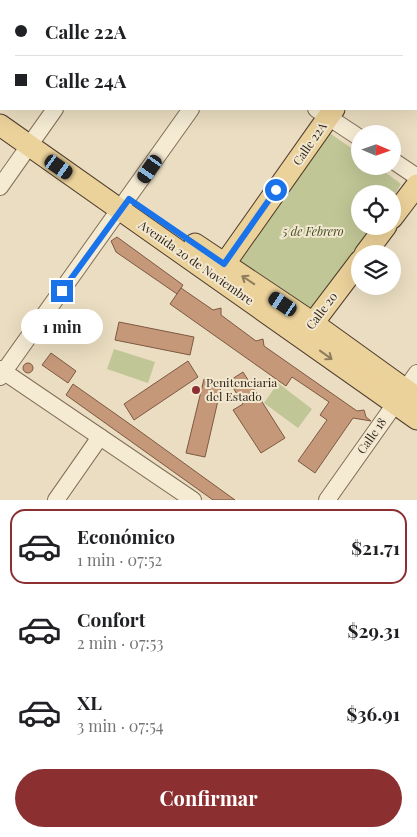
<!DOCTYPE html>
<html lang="es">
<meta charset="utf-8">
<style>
:root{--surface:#fff;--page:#f2f2f2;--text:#202124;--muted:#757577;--line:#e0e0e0;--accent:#8b2f31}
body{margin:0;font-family:"Playfair Display",serif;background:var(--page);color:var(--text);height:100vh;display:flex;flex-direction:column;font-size:19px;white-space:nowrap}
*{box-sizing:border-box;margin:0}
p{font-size:16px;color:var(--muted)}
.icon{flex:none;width:28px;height:28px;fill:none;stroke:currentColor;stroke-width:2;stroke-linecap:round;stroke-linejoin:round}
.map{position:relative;height:500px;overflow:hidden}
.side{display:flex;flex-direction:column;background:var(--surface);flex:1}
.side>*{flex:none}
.banner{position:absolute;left:0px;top:0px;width:418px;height:110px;box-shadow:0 5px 20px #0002;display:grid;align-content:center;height:110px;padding:0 15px;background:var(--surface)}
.needle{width:32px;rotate:92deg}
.buttons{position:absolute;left:351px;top:125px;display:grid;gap:10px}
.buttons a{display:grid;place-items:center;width:50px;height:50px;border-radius:50%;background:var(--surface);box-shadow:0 5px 20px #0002;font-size:25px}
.end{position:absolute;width:22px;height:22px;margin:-11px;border:6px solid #1a73e8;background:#fff;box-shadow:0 0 0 2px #fff}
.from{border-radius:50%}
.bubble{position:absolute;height:35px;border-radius:18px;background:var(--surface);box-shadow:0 5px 20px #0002;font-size:16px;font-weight:700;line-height:35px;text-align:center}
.car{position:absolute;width:15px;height:30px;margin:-15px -8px;border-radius:6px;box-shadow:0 0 4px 1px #0007;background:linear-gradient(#222 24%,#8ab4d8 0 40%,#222 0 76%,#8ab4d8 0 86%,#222 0)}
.banner b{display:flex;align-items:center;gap:18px;height:48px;font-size:19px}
.banner b+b{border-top:1px solid var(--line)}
.banner i{width:12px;height:12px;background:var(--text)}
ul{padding:9px 0 0;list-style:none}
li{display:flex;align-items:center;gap:15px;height:75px;margin:0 10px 8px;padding:0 5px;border:2px solid transparent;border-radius:15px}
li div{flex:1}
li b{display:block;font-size:19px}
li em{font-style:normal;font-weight:700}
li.on{border-color:var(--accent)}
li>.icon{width:45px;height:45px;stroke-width:1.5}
.action{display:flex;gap:10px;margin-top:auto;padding:10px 15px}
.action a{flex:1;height:58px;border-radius:30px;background:var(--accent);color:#fff;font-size:20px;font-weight:700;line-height:58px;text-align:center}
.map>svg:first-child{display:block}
.green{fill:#c1c696}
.building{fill:#c59879;stroke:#7e5942}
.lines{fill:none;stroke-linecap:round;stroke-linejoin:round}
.minor-casing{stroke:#816e5a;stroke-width:18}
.major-casing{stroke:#4f3d2e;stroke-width:23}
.minor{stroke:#f5ebd3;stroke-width:16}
.major{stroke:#ebd19a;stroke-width:21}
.oneway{stroke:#8e7c5c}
.route{stroke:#1a73e8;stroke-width:6}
.poi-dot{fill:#8b2f31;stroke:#f2e7cf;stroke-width:2}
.labels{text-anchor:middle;stroke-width:4;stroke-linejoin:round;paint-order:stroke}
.street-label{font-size:12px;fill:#32271d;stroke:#f2e7cf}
.park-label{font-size:12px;font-style:italic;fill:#434d25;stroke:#f2e7cf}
.poi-label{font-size:12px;fill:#32271d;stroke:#f2e7cf;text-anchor:start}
</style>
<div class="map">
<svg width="417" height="500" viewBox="0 0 417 500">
<rect width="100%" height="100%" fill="#eaddc1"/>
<!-- green -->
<g class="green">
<polygon points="328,132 360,154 360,166 377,166 401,184 393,198 392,194 360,194 360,226 373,226 313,312 238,264 238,259"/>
<polygon points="114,349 155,362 148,383 107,369"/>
<polygon points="278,383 312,409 298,428 264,403"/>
</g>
<!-- building -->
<g class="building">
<polygon points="117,237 183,285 177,294 116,252 111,241"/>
<polygon points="181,288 213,310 221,308 221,315 256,341 263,339 264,346 357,411 364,410 366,417 371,421 353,418 315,473 298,461 327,420 320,415 329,402 292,377 286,386 170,304"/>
<polygon points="83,310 95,318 78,342 67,334"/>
<polygon points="119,322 194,337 190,355 115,340"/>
<polygon points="51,353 76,371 68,383 42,365"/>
<polygon points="188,361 198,377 134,420 124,404"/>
<circle cx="28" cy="368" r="5"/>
<polygon points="243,372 285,438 261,453 233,410 243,404 229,381"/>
<polygon points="204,379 222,383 205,457 186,453"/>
<polygon points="73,384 134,427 235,500 213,500 66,395"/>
</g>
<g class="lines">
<defs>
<g id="minor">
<polyline points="152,0 154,1"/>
<polyline points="129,1 130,0"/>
<polyline points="266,1 267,0"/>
<polyline points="316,109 360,138"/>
<polyline points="392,160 417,177"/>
<polyline points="0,187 55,109"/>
<polyline points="0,369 193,500"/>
<polyline points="0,377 191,109"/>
<polyline points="56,500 100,437"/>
<polyline points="327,500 417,373"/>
</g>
<g id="major">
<polyline points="408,1 409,0"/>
<polyline points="0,125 417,419"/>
<polyline points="392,218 417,185"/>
<polyline points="195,244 313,323 417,398"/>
<polyline points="365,254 386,226"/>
<polyline points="216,276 334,109"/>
<polyline points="304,335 360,261"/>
</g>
</defs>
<!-- minor casing -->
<use href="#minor" class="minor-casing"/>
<!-- major casing -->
<use href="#major" class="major-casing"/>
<!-- minor -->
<use href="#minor" class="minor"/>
<!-- major -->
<use href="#major" class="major"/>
</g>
<!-- one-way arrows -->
<defs><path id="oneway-shaft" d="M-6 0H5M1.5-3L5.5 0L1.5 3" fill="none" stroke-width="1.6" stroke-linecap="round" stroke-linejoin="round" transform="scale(1.25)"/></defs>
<g class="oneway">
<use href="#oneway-shaft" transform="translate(248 280) rotate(-146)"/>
<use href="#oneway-shaft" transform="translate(326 355) rotate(36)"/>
</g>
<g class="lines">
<!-- route -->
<polyline class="route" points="62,291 129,199 224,264 276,190"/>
</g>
<!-- markers -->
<circle class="poi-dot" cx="196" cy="390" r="5"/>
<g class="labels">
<!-- street labels -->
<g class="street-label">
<text transform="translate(310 144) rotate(-55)" y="4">Calle 22A</text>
<text transform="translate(196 263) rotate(35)" y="4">Avenida 20 de Noviembre</text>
<text transform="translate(322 311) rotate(-53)" y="4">Calle 20</text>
<text transform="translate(372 436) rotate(-55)" y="4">Calle 18</text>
</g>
<!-- park labels -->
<g class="park-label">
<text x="313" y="236">5 de Febrero</text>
</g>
<!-- poi labels -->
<g class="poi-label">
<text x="206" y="387">Penitenciaria<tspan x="206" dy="14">del Estado</tspan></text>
</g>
</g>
</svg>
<div class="buttons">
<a><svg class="needle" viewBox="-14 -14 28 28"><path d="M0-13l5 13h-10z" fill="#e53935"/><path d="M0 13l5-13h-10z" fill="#757577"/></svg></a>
<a><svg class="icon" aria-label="locate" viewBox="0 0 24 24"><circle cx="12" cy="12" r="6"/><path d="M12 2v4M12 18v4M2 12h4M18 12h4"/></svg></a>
<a><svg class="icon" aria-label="layers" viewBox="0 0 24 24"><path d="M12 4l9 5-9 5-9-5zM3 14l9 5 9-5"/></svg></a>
</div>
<i class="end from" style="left:276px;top:190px"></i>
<i class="end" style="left:62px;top:291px"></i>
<div class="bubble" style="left:21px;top:309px;width:82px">1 min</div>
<i class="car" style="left:59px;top:167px;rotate:125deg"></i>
<i class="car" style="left:150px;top:169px;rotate:215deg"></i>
<i class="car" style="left:283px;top:304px;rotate:304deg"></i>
<div class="banner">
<b><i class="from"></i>Calle 22A</b>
<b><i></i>Calle 24A</b>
</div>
</div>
<section class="side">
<ul>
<li class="on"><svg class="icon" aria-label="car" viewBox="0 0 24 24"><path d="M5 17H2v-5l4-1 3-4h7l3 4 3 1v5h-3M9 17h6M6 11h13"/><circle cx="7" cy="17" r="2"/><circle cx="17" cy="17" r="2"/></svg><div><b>Económico</b><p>1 min · 07:52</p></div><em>$21.71</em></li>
<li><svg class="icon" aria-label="car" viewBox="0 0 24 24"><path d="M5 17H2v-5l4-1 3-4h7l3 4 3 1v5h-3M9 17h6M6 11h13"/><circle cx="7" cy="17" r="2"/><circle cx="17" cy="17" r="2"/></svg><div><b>Confort</b><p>2 min · 07:53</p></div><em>$29.31</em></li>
<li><svg class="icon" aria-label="car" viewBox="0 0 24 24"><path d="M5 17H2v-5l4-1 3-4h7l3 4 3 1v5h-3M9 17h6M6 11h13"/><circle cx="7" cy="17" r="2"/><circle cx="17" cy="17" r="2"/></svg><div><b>XL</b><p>3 min · 07:54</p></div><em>$36.91</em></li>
</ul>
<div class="action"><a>Confirmar</a></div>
</section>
